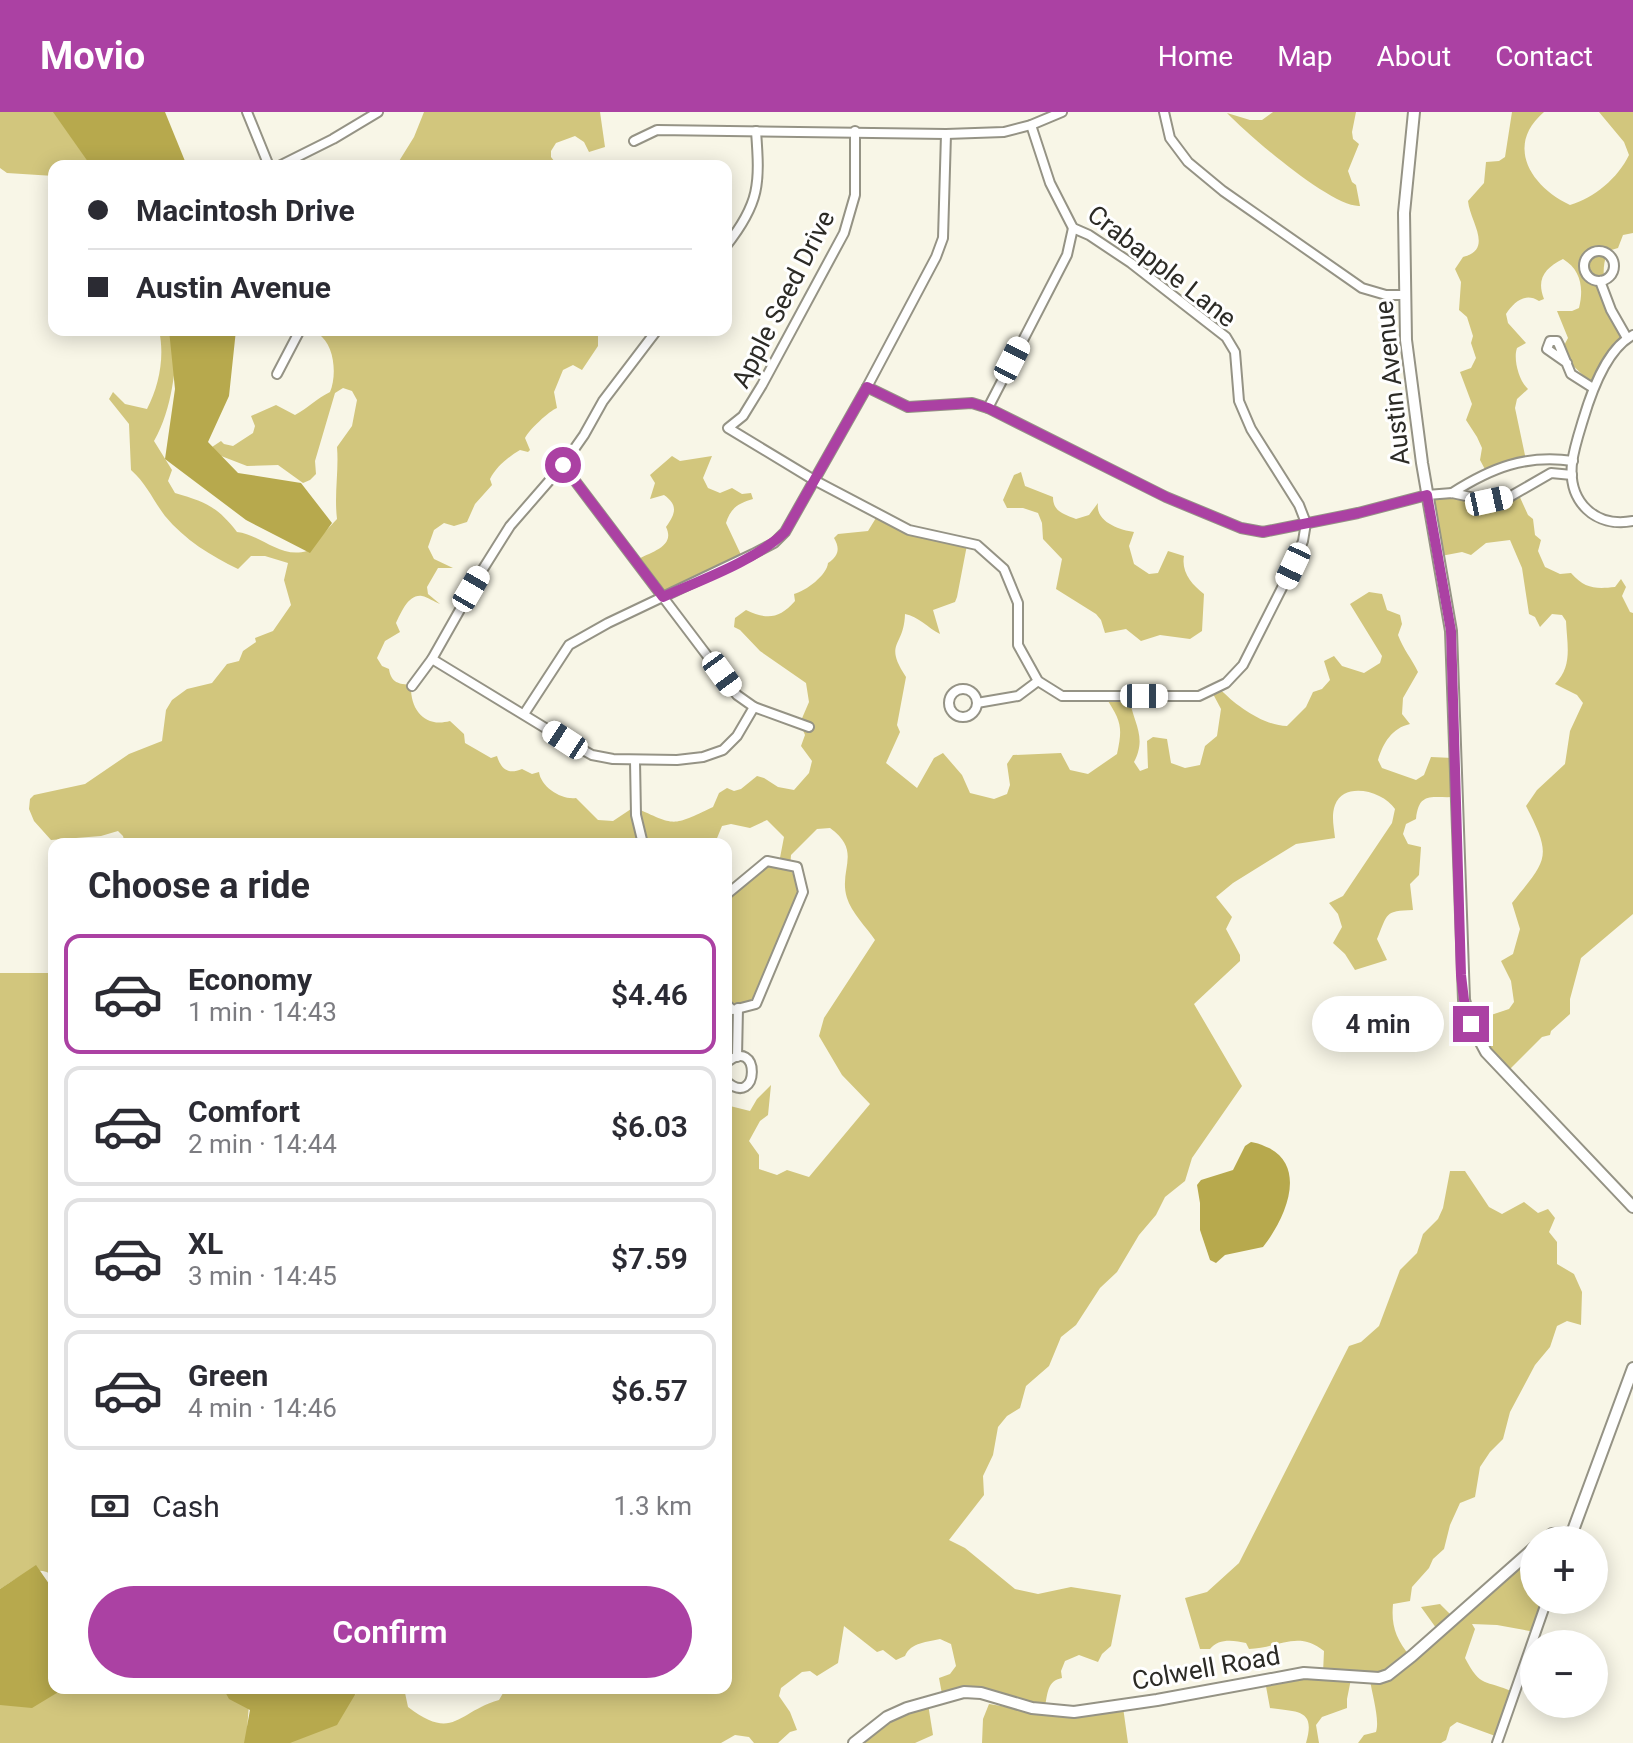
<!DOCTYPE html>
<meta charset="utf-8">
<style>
:root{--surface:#fff;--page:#f2f2f3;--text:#2b2b33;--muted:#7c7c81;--line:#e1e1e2;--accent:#ab41a3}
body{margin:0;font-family:Roboto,sans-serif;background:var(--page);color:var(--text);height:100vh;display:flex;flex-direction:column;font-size:30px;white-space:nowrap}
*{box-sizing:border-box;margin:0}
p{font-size:26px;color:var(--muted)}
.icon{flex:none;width:44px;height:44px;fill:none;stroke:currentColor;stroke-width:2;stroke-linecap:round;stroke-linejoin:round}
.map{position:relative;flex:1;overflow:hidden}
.drawer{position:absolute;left:48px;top:726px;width:684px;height:856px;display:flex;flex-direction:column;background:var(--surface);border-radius:16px;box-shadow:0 4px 20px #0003}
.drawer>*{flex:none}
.hud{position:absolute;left:48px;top:48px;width:684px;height:176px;border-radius:16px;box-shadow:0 4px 20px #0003;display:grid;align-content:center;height:176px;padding:0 40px;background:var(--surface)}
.buttons{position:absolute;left:1520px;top:1414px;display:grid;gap:16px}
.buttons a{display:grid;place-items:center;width:88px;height:88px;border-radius:50%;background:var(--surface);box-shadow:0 4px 20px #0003;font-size:40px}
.end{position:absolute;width:36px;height:36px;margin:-18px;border:10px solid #ab41a3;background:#fff;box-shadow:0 0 0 4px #fff}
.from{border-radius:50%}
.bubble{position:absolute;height:56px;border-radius:28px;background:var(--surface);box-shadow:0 4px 20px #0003;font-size:26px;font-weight:600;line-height:56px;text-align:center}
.car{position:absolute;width:24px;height:48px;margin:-24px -12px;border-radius:10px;box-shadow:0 0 6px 2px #0007;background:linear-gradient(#fff 24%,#345 0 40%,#fff 0 76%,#345 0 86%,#fff 0)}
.hud b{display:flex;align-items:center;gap:28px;height:76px;font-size:30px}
.hud b+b{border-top:2px solid var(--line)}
.hud i{width:20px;height:20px;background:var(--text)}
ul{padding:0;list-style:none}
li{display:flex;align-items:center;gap:24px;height:120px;margin:0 16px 12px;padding:0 24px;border:4px solid var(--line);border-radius:16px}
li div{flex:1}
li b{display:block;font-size:30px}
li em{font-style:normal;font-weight:600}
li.current{border-color:var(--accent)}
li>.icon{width:72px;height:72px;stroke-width:1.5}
h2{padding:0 40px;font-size:36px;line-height:96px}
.pay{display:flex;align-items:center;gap:20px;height:88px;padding:0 40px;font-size:30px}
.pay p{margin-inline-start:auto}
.primary-button{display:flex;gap:16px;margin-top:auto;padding:16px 40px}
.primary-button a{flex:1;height:92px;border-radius:48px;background:var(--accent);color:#fff;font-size:32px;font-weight:600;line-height:92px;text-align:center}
header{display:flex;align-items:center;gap:48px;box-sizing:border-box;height:112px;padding:0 40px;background:var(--accent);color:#fff}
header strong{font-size:38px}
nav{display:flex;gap:44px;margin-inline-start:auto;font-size:28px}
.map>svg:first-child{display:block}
.green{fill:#d2c67d}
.water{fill:#b7a94d}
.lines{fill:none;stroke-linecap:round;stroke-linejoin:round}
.minor-casing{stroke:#959385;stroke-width:12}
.tertiary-casing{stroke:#959385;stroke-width:14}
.minor{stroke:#fff;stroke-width:8}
.tertiary{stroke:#fff;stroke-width:10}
.route{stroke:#ab41a3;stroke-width:10}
.labels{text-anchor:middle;stroke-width:6;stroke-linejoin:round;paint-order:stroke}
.street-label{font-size:26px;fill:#2c2b26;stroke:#fff}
</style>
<header>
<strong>Movio</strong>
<nav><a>Home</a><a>Map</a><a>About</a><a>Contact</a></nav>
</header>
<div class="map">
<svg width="1633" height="1631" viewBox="0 0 1633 1631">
<rect width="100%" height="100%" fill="#f8f6e7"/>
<!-- green -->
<g class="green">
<polygon points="0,0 55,0 100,54 54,54 54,64 7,61 0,56"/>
<polygon points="424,0 600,0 605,35 589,40 584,30 575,24 556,31 551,39 551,45 558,54 396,54 414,25"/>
<path d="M1273,0H1356L1352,20L1353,27L1359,32L1348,59L1352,70L1356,73L1360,94C1332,96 1248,23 1227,1L1250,8H1262Z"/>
<path d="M1512,0H1544C1505,33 1530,74 1570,93C1594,86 1618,66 1629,43L1624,30L1599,0H1633V121L1623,123L1618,136L1608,139C1595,168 1614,202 1629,226L1593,273L1560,241L1568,226L1557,199H1572L1579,196C1584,176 1581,158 1563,147C1545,156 1536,167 1544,187L1539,189C1525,180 1514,190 1506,202L1508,211L1526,231L1517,236C1513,247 1519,269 1528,277L1517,287L1515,296L1526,348L1488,363L1480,348L1482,336L1477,325L1466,308L1472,292L1460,260L1471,256L1476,246L1471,231L1473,224L1467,205L1459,198L1461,170L1455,157L1463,145C1494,137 1470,110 1468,89L1484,71L1486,50L1499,49L1505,45Z"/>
<path d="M159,218H179C175,256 173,296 154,329L172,358L168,369L175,381C205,390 217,394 237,420C262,423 280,447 307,439L337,407C334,382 339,359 337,335L352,314L357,288L352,279L343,276L335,281L315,349L316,362L310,368L303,371L278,353L247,354L216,342L212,335L221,329L224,332L233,334L253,321L255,314L251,304L276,293L295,303C308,296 316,287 330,280C337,264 335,232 318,222C314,220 309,220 305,218H602L598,223V234L582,258L573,253L563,258L554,280L557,296C549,299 529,318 525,326L530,338L528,340L520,338C508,345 496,355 490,367L492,373L475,392L467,410L454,414L444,411L434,418L428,435L434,447L453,456H438L427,475L428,482L440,492C434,490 428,485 422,484C408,482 401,501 396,511L400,520L385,529L377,546L382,554L389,557C391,571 399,572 411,573C410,597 424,616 450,609L464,622L465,631L491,646L497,644C501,657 508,663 522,657L532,662L539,660C541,675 561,688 576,686L598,708L613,709L634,695C676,714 671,715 713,695L719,681L727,676L734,679L741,677L757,664L764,666L778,675L794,678L809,661L812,649L801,634L805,623L800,611L809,590L806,571L760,539L740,518L734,515L735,506L746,498C767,508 779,507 795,489L794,482C806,479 827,463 828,451C839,444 840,436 834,426L838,422L868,419L879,401L920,421L967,433L957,485L955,490L933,498L940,522C928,516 918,504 905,502C904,536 883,530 906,565L897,613L900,620L886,651L917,676L934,646L943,641L962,663L970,681L994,687L1007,682L1010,673L1007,652L1013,643L1061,641L1070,658L1088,662L1117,642C1123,615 1121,609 1106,586H1129C1134,612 1147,625 1134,650L1140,659L1148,656L1147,629L1153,625L1167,627L1171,651L1185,656L1200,653L1205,634L1217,624L1221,597L1212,580L1220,577C1235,593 1264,614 1287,614L1306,595L1313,580L1322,577L1330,568L1324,549L1334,544L1342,554L1364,561L1380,551L1382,544L1350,492L1369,480L1382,482L1387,498L1400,503L1402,512L1398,523C1403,537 1412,547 1418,560L1403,586L1402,602L1410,612C1392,616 1383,631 1378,648L1382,656L1416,668L1424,663L1431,645L1453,646L1454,685C1430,686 1419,680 1416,707L1406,712L1403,722L1408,732L1421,735L1419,763L1410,772L1413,798C1384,799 1388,801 1377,827L1387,848L1355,858L1345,842L1333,831L1342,815L1338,802L1329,791L1343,784L1392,711L1395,697C1383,679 1344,669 1335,693C1331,704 1334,715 1335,726L1296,732L1233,771L1216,785L1232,805L1226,817L1240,843V849L1194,892L1242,974L1192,1046L1185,1069L1165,1085L1156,1103L1139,1123L1117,1160L1100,1176L1076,1213L1061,1225L1049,1254L1026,1274L1020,1296L1007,1304L998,1315L993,1343L983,1364L984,1383L949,1428L965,1436L1015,1477L1038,1482L1071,1475L1121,1483L1111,1534L1102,1542L1098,1550L1079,1543L1065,1549L1061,1559L1062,1566C1047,1569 1048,1581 1045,1594L977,1577L942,1582L939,1566L950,1562L956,1554L951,1532L940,1527C928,1530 911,1530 905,1544L896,1548L883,1538L877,1540L844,1514L838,1551L817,1564L810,1559L802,1560L781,1576L779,1584L790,1600L797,1618L790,1620L778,1631H754L749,1625L735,1623L721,1631H286L360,1579L404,1576L408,1595C454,1630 457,1600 499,1588L506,1576L598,1578L726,1576V993L750,999L757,987L771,973L768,1003L760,1009L749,1029L759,1043V1057L777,1063L787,1058L809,1065L870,992L842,963L819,924L824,906L875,828C867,816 851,800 847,786C838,757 863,740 830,716L817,717L791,743L790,757L800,774L797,790L759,883L740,895L726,892V783L761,752L779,751L784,725L767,708L750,716L731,712L722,714L715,731L695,732H125L123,724L118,719L101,724L51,728L34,709L29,697L30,687L34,683L85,672L129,642L162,629L166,598L172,588L187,577L212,571L227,552L239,549L243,539L256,530L255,526L273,519L291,493L284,468L288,451L265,444H251L238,457C211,444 185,428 165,404C153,388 146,371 131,358L129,312L109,287L113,280L125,292L147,297C159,274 165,245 159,218Z"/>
<path d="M672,344L680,349L712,344L703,366L708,376L720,381L732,376L742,382L751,381L753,387C738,391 730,397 726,411L743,447L663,486L637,448C650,440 676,435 666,415C676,401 678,393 664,383L650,387L655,371L650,363Z"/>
<path d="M1021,360L1025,374L1053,385C1053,400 1064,402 1076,407L1089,403L1098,391C1095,410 1120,418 1134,420L1129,434L1134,452L1149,462L1158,461L1168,439L1184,444C1181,460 1192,473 1204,482L1202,519L1190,527L1160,523L1141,529L1126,517L1105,521L1101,508L1096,502L1056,477L1062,447L1043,427L1042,411L1038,401L1023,396H1007L1003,388L1014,363Z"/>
<path d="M1518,381L1528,403L1533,407L1535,423L1541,428L1538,439L1545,455L1560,462L1571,461C1585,477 1596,477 1615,475L1621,467L1626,475L1622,484L1630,500L1633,501V802L1581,846L1570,887V902L1551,919L1550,923L1542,925L1506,961L1470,910L1509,897L1514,890L1511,869L1501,849L1513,842L1520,817L1512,791C1547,747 1553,746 1526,694L1537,678L1565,652L1570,619L1583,591L1577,583L1555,572C1573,554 1567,533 1566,509L1562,503L1552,502L1540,515L1535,505L1529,502L1522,456L1510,428L1486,431L1471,443L1462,440L1441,444L1428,384L1460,383L1490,390Z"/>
<path d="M0,861H54V1464C36,1450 16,1467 0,1477Z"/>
<path d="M1450,1059H1465L1489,1095L1502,1102L1524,1090L1538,1101L1548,1097L1555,1106L1549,1120L1557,1130V1152L1574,1162L1582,1180L1581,1213L1567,1209L1557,1214L1550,1235L1535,1253L1510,1300L1503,1327L1490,1340L1480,1355L1475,1385L1460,1391L1450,1413L1444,1437L1433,1447L1429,1456L1412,1475L1410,1489L1393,1492C1391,1514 1396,1527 1410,1544L1439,1520L1421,1495L1440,1492L1454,1506L1534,1437V1488H1547L1535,1520L1497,1513L1472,1512L1475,1517L1465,1546C1481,1577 1485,1567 1513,1580L1498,1625L1457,1610L1450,1615L1446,1628L1441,1631H1358L1364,1623L1376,1620C1380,1608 1372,1582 1370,1568L1351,1567L1347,1587V1596L1322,1605L1316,1613L1319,1631H1306C1316,1597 1298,1600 1270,1596L1265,1569L1323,1561L1324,1539C1298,1517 1276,1537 1249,1537L1246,1531C1234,1528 1218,1526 1210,1537H1200L1185,1486L1207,1480L1239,1451L1349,1234L1361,1230L1379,1214L1400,1158L1417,1141L1423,1122L1438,1107L1443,1096Z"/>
<polygon points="54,1576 224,1576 249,1592 246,1631 0,1631 0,1580"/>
<polygon points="928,1592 933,1623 915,1631 854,1631 873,1615"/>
<polygon points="989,1592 1020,1597 1123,1595 1128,1631 982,1631 983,1607"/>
</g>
<!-- water -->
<g class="water">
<polygon points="53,0 165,0 187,54 91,54"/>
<polygon points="169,218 236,218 229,284 208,330 238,361 301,371 332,411 310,441 246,408 165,347 175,277"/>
<path d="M1251,1030C1258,1031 1262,1033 1269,1036C1309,1057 1283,1110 1263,1135L1225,1143L1216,1151L1210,1148L1200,1118V1091L1197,1073L1201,1068L1233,1058L1245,1034Z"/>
<polygon points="36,1453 54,1479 54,1576 65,1576 32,1596 0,1593 0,1477"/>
<polygon points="223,1576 359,1576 337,1613 290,1631 244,1631 250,1598 229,1587"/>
</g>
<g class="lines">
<defs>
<g id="minor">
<polyline points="247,0 269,54"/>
<polyline points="1164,0 1170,26 1188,50 1223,79 1362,176 1386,183 1404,183"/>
<polyline points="855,19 855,83 844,121 762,273 743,304 728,316 814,368 909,418 977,433 1004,457 1018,491 1018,533 1038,569 1062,584 1199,584 1226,571 1243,553 1293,454 1303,429 1306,411 1299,393 1251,317 1239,289 1235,240 1226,225 1131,151 1089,123 1073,116 1050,71 1031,13"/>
<polyline points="634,29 657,18 946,22 1004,20 1031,13 1062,0"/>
<polyline points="279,54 333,27 378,0"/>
<path d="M726,134C760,91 760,72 756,19"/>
<circle cx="1599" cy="154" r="15"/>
<polyline points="1600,169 1611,198 1627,226"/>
<path d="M1633,223C1606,237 1591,281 1583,308C1579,321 1574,336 1572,351C1568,390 1595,416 1633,409"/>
<polyline points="1567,251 1547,237 1550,229 1557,229 1559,233 1571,262 1593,276"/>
<polyline points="277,262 300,218"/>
<polyline points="867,275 908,295 972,291 988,296 1166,385 1241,416 1263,420 1358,401 1427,383 1452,381 1489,389 1511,384 1551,361 1572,363"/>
<polyline points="988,296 1067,143 1073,116"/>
<polyline points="563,353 737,583 754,595 809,615"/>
<path d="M1452,381C1491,356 1526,342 1573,349"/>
<polyline points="432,547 565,628 592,643 613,647 677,648 703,645 723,638 737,624 754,595"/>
<polyline points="412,574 432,547 483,457 510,414 563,353 584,323 603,289 657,218"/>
<circle cx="963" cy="591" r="14"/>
<polyline points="977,591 1018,584 1038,569"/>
<polyline points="524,602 569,533 608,511 753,442 774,431 785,420 867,275 936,145 943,126 946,22"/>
<polyline points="635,649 636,703 643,732"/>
<polyline points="726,783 767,749 797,755 803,780 756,892 733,898 726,892"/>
<polyline points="737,945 738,896"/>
<path d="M726,951C761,921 760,999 726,969"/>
<polyline points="1497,1631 1547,1488"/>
</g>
<g id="tertiary">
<polyline points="1414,0 1404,101 1406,228 1422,351 1451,519 1464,888 1471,912 1486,940 1633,1095"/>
<polyline points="1545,1428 1552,1422 1572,1421 1633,1256"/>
<polyline points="854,1631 887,1605 907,1596 964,1580 981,1581 1032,1596 1074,1600 1157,1588 1304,1561 1379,1566 1388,1563 1412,1544 1534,1436"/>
</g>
</defs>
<!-- minor casing -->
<use href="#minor" class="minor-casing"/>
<!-- tertiary casing -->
<use href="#tertiary" class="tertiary-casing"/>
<!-- minor -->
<use href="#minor" class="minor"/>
<!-- tertiary -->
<use href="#tertiary" class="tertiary"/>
</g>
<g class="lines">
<!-- route -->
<path class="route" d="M563,353L663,485C701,468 755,449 785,420L867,275L908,295L972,291L988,296L1166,385L1241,416L1263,420L1358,401L1427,383L1451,519L1461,863L1464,888L1471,912"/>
</g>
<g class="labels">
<!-- street labels -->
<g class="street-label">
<text transform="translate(1162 154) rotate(38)" y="9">Crabapple Lane</text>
<text transform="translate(783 187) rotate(-63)" y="9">Apple Seed Drive</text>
<text transform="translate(1392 271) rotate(-96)" y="9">Austin Avenue</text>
<text transform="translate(1206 1556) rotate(-10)" y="9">Colwell Road</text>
</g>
</g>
</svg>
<div class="buttons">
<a>+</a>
<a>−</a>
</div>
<i class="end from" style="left:563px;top:353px"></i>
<i class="end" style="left:1471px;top:912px"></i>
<div class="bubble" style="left:1312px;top:884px;width:132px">4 min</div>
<i class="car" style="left:1012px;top:248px;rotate:27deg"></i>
<i class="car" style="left:1489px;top:389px;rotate:78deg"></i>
<i class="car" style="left:1293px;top:454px;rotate:205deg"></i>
<i class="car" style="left:471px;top:477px;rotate:30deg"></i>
<i class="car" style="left:722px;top:562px;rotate:144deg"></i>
<i class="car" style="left:1144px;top:584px;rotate:90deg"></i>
<i class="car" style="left:565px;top:628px;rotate:303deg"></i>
<div class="hud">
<b><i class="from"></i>Macintosh Drive</b>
<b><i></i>Austin Avenue</b>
</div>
<section class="drawer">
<h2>Choose a ride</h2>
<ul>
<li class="current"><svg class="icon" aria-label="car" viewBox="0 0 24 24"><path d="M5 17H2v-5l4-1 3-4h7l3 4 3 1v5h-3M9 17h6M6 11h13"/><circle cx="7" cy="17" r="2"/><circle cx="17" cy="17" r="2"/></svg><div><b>Economy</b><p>1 min · 14:43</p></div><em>$4.46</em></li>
<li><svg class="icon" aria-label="car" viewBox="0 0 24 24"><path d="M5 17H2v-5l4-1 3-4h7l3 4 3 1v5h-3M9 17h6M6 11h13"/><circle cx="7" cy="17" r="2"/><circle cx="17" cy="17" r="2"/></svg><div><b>Comfort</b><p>2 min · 14:44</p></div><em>$6.03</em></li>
<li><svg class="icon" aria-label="car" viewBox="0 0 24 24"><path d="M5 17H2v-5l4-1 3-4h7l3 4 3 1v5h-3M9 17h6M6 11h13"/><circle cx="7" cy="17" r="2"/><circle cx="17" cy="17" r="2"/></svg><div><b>XL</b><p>3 min · 14:45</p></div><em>$7.59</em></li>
<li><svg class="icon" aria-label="car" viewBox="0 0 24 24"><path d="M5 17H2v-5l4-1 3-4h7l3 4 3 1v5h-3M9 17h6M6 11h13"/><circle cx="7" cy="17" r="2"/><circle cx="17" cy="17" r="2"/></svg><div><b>Green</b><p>4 min · 14:46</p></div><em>$6.57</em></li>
</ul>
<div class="pay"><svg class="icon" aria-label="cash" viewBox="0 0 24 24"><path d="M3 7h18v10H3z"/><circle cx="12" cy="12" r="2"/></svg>Cash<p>1.3 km</p></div>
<div class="primary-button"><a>Confirm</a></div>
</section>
</div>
